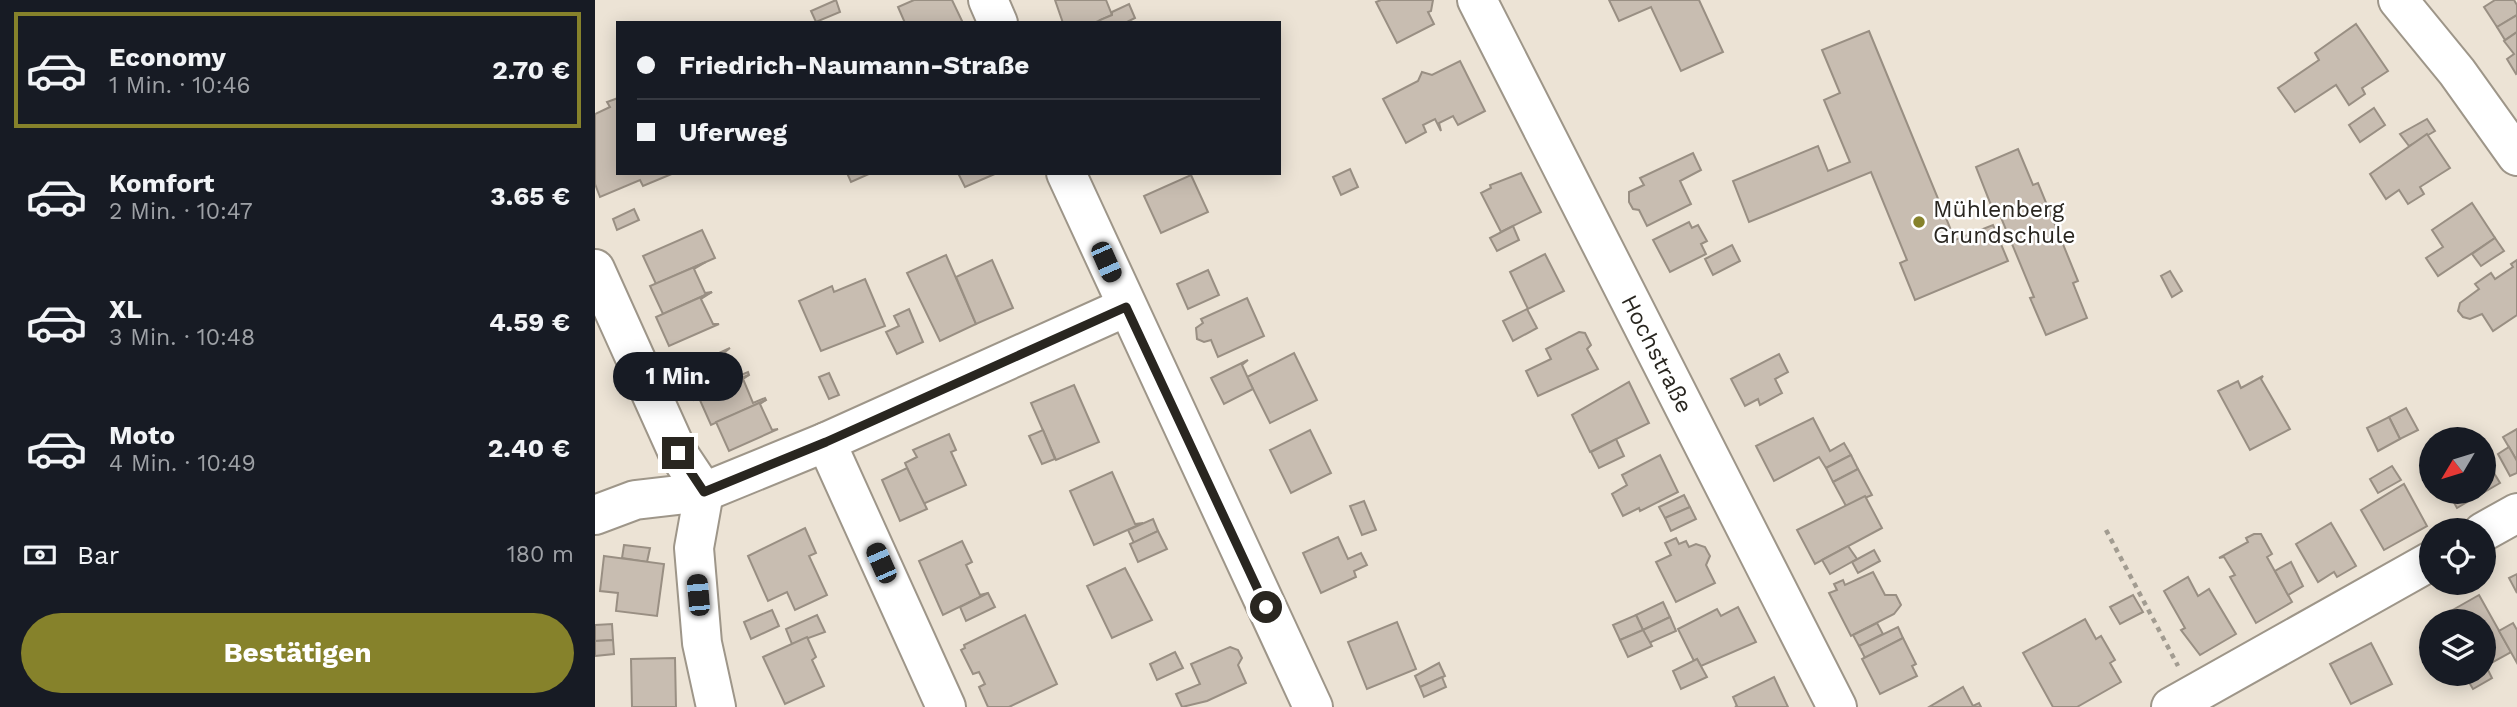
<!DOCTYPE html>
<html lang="de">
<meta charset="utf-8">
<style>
:root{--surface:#171b24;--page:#20242c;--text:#f1f3f6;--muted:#9ea1a6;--line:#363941;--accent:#86822b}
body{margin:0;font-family:"Work Sans",sans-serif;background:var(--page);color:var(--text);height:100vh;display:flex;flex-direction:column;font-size:26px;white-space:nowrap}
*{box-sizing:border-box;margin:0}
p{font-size:23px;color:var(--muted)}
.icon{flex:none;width:38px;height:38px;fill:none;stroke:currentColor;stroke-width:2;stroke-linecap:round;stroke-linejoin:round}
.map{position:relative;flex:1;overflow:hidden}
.details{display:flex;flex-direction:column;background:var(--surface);width:595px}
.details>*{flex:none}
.guide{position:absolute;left:21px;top:21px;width:665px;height:154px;border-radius:0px;box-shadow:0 4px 18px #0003;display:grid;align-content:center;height:154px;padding:0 21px;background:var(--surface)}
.needle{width:46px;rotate:232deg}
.tools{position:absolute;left:1824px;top:427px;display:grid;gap:14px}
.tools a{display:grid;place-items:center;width:77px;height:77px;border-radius:50%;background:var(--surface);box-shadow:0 4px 18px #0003;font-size:35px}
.end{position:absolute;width:32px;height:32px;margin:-16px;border:9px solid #292620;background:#fff;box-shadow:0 0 0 4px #fff}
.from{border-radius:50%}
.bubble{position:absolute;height:49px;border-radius:24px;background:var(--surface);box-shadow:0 4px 18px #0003;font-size:23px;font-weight:700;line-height:49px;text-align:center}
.car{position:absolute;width:21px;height:42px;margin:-21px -10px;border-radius:9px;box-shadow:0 0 5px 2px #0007;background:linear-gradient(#222 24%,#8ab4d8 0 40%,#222 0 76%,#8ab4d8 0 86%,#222 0)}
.guide b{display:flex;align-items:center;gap:24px;height:66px;font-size:26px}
.guide b+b{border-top:2px solid var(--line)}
.guide i{width:18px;height:18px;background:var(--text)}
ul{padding:12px 0 0;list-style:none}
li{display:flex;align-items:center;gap:21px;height:116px;margin:0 14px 10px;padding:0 7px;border:4px solid transparent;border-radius:0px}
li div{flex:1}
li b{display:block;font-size:26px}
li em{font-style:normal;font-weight:700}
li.current{border-color:var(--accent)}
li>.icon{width:63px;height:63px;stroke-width:1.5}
.pay{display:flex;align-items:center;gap:18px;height:77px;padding:0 21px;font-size:26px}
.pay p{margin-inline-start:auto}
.cta{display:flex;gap:14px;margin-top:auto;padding:14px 21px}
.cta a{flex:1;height:80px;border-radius:42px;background:var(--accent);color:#fff;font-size:28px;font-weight:700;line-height:80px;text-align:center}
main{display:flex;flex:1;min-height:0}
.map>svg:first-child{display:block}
.building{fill:#c8bdb1;stroke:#998f83;stroke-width:2}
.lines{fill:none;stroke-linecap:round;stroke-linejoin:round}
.minor-casing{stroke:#9e9689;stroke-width:42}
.path{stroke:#a29c91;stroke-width:4.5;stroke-dasharray:5 5;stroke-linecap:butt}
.minor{stroke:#fff;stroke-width:38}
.route{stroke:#292620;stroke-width:9}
.poi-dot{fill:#86822b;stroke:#fff;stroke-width:2.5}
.labels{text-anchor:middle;stroke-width:5;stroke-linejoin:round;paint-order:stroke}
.poi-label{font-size:23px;fill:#292620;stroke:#fff;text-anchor:start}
.street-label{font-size:23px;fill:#292620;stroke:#fff}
</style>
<main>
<section class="details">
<ul>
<li class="current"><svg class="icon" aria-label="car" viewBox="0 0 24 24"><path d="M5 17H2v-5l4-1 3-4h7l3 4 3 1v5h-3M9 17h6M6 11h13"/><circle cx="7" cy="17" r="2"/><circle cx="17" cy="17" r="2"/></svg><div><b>Economy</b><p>1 Min. · 10:46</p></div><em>2.70 €</em></li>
<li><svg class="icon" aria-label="car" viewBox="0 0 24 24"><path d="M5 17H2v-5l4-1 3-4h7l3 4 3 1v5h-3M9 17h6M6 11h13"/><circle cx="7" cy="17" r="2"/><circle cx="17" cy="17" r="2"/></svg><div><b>Komfort</b><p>2 Min. · 10:47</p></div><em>3.65 €</em></li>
<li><svg class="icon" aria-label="car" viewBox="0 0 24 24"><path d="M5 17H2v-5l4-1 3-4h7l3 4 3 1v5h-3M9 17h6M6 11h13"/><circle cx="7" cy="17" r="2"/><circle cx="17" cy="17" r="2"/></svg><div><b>XL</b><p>3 Min. · 10:48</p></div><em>4.59 €</em></li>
<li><svg class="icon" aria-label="car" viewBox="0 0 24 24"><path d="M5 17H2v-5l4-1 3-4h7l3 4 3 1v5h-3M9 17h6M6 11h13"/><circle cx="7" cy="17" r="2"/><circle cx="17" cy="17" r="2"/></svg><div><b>Moto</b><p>4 Min. · 10:49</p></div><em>2.40 €</em></li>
</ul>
<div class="pay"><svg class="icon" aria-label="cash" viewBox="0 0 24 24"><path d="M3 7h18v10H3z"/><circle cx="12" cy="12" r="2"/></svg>Bar<p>180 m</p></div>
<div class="cta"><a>Bestätigen</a></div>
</section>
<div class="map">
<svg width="1922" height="707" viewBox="0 0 1922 707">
<rect width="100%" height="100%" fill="#ece3d5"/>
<!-- building -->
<g class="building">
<polygon points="241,0 245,12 221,22 216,11"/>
<polygon points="319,0 357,0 368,23 310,23 303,7"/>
<polygon points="460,0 511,0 517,15 499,23 468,23"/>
<polygon points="786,0 838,0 836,11 833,12 839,24 802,43 781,2"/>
<polygon points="1014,0 1104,0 1128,52 1086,71 1056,7 1024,21"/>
<polygon points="1900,0 1919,0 1922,5 1922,15 1902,27 1889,7"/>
<polygon points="534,4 540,18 530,23 506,23 505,20 517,15 517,12"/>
<polygon points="1922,15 1922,32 1910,40 1902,27"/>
<polygon points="1761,24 1793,71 1767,88 1770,94 1754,105 1741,85 1700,112 1683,88 1724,60 1720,53"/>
<polygon points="1274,31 1360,240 1398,225 1413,261 1320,300 1305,263 1312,260 1276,172 1154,222 1138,181 1223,146 1233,171 1255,162 1229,100 1245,93 1227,50"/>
<polygon points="1922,32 1922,73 1921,74 1912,59 1919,54 1909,41"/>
<polygon points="865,61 890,111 863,125 858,116 844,123 846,131 840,119 828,125 831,132 811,143 788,99 823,81 827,72 837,75"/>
<polygon points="23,98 23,173 79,173 48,186 45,180 5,197 0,184 0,114 15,107 12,102"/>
<polygon points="1779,108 1790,125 1765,142 1754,125"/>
<polygon points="1832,119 1840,131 1814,146 1805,134"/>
<polygon points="1832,134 1855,168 1825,187 1829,194 1813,204 1804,190 1791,199 1775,174"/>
<polygon points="1423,149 1438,185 1443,183 1483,281 1478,283 1492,318 1451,335 1435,298 1439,297 1400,203 1396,205 1381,167"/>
<polygon points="1098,153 1106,170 1085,181 1096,204 1052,226 1044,210 1038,209 1034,202 1034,192 1049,185 1045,178"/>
<polygon points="755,169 763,187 746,195 738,177"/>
<polygon points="252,173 276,173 256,182"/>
<polygon points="363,173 402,173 370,187"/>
<polygon points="926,173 946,212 906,232 886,193 896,188 895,185"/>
<polygon points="596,175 613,212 566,233 549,196"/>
<polygon points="1877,203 1900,238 1843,276 1831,258 1848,247 1837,230"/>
<polygon points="39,209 44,220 22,230 18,219"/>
<polygon points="1094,222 1097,228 1103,225 1112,241 1106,244 1111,254 1075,272 1058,240"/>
<polygon points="918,226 924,240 902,251 895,238"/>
<polygon points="107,230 120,258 61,284 48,256"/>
<polygon points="1900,238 1909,251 1886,266 1877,254"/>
<polygon points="1137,245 1145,261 1118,275 1110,259"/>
<polygon points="950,254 969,291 933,309 915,272"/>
<polygon points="351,255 381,324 345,341 312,273"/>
<polygon points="397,260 418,308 381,324 361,277"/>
<polygon points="1922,260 1922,315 1898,331 1887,314 1875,319 1868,317 1863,311 1865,303 1884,289 1880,284 1896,273 1900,279 1918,267 1916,264"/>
<polygon points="111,262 99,269 110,293 117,292 68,314 55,286"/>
<polygon points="613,270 624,295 593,309 582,284"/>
<polygon points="1575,271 1587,291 1577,297 1566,276"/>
<polygon points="270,279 290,326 226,351 204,301 237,286 239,292"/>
<polygon points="117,292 106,299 118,324 124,324 74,346 61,317"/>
<polygon points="652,298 669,336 623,357 616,340 609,342 602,339 601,328 608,323 606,319"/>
<polygon points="314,309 328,342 302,354 291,332 304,326 299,316"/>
<polygon points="932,309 942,328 918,341 908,321"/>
<polygon points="984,332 990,333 996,345 992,349 1003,369 943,396 931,371 956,359 951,349"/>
<polygon points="135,348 130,352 141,377 153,372 154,375 99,400 85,371"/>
<polygon points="699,353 722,400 675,423 652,377"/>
<polygon points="1184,354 1193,372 1180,379 1187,393 1165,405 1163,399 1150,406 1136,379"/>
<polygon points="653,360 647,365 658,389 629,404 616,378"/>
<polygon points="234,373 244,395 234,399 224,377"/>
<polygon points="154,375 148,379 158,403 170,398 171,400 116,425 104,398"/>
<polygon points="1668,376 1666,379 1695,429 1655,450 1623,391 1643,381 1646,388"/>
<polygon points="1034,382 1054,423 995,452 977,415"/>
<polygon points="479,385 504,442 461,460 436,403"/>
<polygon points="171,400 165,404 177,430 183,429 134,451 121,422"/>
<polygon points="1811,408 1823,430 1805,439 1794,417"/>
<polygon points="1794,417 1805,439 1783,451 1772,428"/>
<polygon points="1218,418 1235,451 1249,443 1256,455 1231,468 1224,457 1179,481 1161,446"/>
<polygon points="1922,429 1922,461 1908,437"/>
<polygon points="448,430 460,459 447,464 434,436"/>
<polygon points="715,430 736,473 696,493 675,450"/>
<polygon points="354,434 361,450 356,452 371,485 328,504 310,463 322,457 318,450"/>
<polygon points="1021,439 1029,456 1004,468 996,452"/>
<polygon points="1914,447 1922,461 1922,473 1915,476 1903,454"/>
<polygon points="1065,455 1083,492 1045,511 1044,508 1028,516 1017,494 1032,485 1027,475"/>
<polygon points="1256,455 1263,469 1238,482 1231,468"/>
<polygon points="1888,455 1905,483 1862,508 1853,492 1888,492"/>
<polygon points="1797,466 1806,480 1783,493 1775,479"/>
<polygon points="312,468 332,509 305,521 287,480"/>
<polygon points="1263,469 1277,495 1251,506 1238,482"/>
<polygon points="517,472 540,524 548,523 499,545 475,491"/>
<polygon points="1809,484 1832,526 1789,550 1766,510"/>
<polygon points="1089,495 1095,507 1070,518 1064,507"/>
<polygon points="1270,496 1287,528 1220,564 1202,530"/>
<polygon points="769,501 781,530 767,535 755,506"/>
<polygon points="1095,507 1101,519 1076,531 1070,518"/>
<polygon points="558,519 563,531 539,543 533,530"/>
<polygon points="1736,523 1761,566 1742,577 1739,572 1723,582 1701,544"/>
<polygon points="210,528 221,553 214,556 232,595 200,610 192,592 173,601 153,556"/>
<polygon points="563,531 572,549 543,562 535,544"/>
<polygon points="1659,534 1666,534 1677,554 1672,557 1697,602 1661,623 1635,577 1640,575 1629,557 1624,558 1653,542 1651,538"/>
<polygon points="743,537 753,559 766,553 772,565 759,571 761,577 726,593 708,553"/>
<polygon points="1081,538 1084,544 1091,541 1094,547 1101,544 1110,547 1115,556 1111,565 1120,583 1081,602 1061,562 1076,555 1070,543"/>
<polygon points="367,541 377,562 371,565 385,595 393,593 348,615 324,561"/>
<polygon points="29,545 55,548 52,562 27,558"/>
<polygon points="1253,546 1262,559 1235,574 1227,560"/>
<polygon points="1279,550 1285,561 1263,573 1257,562"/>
<polygon points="9,556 69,564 62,616 21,611 23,593 5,591"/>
<polygon points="1696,562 1708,586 1693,595 1680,571"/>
<polygon points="530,568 557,620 517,638 492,586"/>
<polygon points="1278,572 1290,595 1301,595 1306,605 1299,614 1256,636 1234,593 1242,590 1239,584 1248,580 1250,585"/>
<polygon points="1922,574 1922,593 1914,578"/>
<polygon points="1593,577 1603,596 1614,589 1641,634 1605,655 1586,630 1590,628 1569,591"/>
<polygon points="393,593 400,607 371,621 365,607"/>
<polygon points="1538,595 1548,612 1525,624 1515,607"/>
<polygon points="1884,595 1916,652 1891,666 1897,678 1878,689 1869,674 1888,674 1888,621 1840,620"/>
<polygon points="1068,602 1075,617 1048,630 1041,615"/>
<polygon points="1143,607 1161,642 1106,666 1102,659 1099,661 1083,629 1122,609 1126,616"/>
<polygon points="177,610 184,626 156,639 149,622"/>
<polygon points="222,615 230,632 197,644 191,629"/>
<polygon points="430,615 462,684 414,707 393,707 384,687 390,684 384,672 378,674 366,650 370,648 369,645"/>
<polygon points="1041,615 1048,630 1025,640 1018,625"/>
<polygon points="1075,617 1081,631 1054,643 1048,630"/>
<polygon points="1490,619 1501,639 1506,636 1520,660 1515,663 1526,682 1482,707 1458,707 1428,653"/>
<polygon points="802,622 821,669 772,689 753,642"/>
<polygon points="1282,623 1288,634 1264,646 1258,635"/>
<polygon points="1918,623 1922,630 1922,663 1904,631"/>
<polygon points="17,624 18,640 0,641 0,625"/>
<polygon points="1303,627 1308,638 1270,658 1264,646"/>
<polygon points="1048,630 1057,646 1033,657 1025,640"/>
<polygon points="212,637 221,657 217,660 229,686 190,704 168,657"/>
<polygon points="1308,638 1321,664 1317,666 1322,676 1285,694 1267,659"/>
<polygon points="18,640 19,654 0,656 0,641"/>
<polygon points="1776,643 1797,684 1756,704 1735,664"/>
<polygon points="635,647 643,650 647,658 643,665 651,683 612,701 587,707 581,694 605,684 596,664"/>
<polygon points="580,652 588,668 562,680 555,664"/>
<polygon points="80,658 81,707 37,707 36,659"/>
<polygon points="1102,659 1112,677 1086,689 1078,671"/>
<polygon points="844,663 850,676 825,687 820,676"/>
<polygon points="847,677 851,687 829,697 825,687"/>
<polygon points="1179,677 1193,707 1140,707 1142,706 1138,697"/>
<polygon points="1368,687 1378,706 1384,703 1386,707 1334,707"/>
</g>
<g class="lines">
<defs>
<g id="minor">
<polyline points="393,0 403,23"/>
<path id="s1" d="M882,0L1242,707"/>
<polyline points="1803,0 1862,72 1922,156"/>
<polyline points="471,173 718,707"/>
<polyline points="0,269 83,453 109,492"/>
<polyline points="231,442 351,707"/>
<polyline points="109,492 99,548 107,643 121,707"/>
<polyline points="0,515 40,500 109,492 231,442 531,307"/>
<polyline points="1888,532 1922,513"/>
<polyline points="1576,707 1836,561"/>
</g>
</defs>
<!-- minor casing -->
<use href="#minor" class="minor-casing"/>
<!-- path -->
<polyline class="path" points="1511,530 1583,666"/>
<!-- minor -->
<use href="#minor" class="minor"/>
</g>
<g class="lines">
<!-- route -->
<polyline class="route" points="83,453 109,492 231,442 531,307 671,607"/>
</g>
<!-- markers -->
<circle class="poi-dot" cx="1324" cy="222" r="7"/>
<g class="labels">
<!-- poi labels -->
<g class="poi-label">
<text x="1338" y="217">Mühlenberg<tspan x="1338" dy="26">Grundschule</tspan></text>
</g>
<!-- street labels -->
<g class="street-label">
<text dy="8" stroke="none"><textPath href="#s1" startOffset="397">Hochstraße</textPath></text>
</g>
</g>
</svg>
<div class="tools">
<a><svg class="needle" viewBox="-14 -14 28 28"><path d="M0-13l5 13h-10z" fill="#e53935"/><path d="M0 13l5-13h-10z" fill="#9ea1a6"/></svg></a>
<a><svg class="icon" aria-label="locate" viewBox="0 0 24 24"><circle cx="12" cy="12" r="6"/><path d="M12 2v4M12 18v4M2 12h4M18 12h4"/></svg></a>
<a><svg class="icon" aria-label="layers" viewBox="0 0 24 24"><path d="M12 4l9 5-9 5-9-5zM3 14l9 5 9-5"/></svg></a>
</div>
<i class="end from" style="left:671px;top:607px"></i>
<i class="end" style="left:83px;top:453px"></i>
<div class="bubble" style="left:18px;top:352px;width:130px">1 Min.</div>
<i class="car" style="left:511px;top:262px;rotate:156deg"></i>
<i class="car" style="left:286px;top:563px;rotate:336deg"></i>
<i class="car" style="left:103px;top:595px;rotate:355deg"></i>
<div class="guide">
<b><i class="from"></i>Friedrich-Naumann-Straße</b>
<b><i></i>Uferweg</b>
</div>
</div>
</main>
